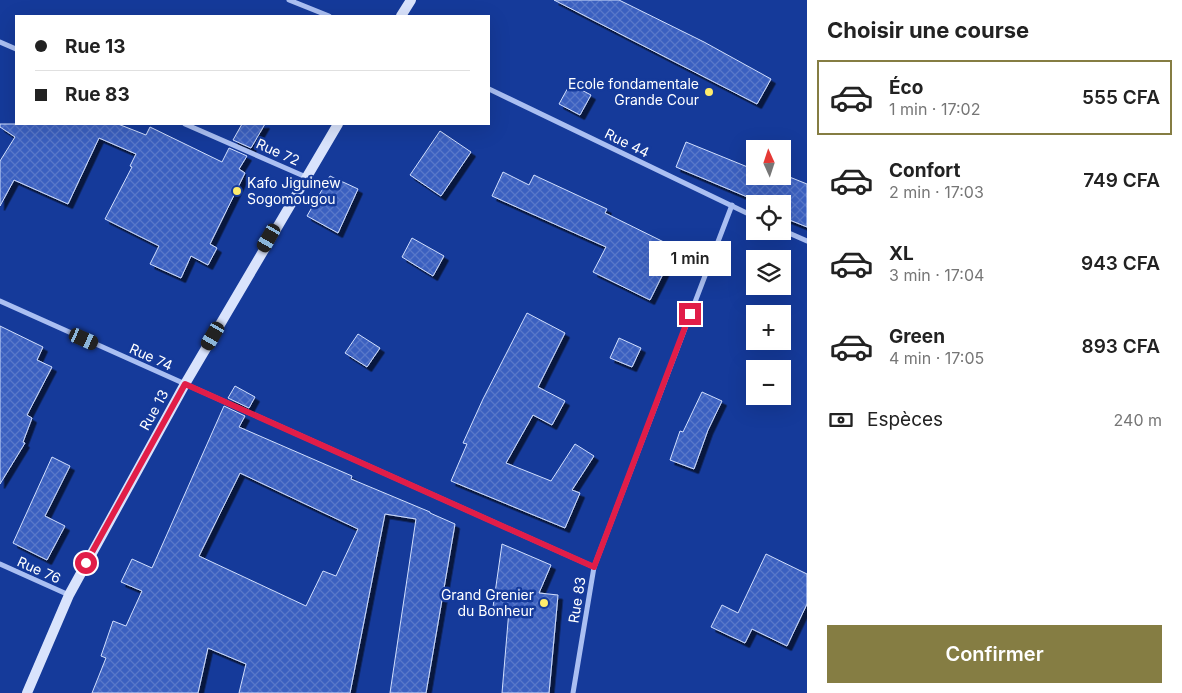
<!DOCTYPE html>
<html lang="fr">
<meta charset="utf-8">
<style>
:root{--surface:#fff;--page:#f2f2f2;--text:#222;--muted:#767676;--line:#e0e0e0;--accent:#857d43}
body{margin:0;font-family:Inter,sans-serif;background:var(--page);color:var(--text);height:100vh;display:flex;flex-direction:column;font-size:19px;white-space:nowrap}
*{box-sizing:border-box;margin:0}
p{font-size:16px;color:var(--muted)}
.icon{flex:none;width:28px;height:28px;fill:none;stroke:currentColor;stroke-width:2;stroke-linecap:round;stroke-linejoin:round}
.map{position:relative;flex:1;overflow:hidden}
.details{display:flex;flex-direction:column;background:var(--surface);width:375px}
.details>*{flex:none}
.hud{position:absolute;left:15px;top:15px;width:475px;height:110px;border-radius:0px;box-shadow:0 5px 20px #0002;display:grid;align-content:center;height:110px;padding:0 20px;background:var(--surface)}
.needle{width:32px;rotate:357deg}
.buttons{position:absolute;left:746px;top:140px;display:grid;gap:10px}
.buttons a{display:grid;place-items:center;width:45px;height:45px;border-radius:0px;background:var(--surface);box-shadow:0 5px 20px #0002;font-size:25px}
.end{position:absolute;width:22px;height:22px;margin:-11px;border:6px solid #e11d48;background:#fff;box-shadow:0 0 0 2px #fff}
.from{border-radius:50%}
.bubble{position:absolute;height:35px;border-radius:0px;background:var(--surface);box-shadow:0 5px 20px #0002;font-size:16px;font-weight:600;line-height:35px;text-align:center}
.car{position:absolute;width:15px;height:30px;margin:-15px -8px;border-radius:6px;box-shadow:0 0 4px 1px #0007;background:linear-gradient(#222 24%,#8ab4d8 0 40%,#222 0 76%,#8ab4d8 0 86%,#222 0)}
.hud b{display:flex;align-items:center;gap:18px;height:48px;font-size:19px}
.hud b+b{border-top:1px solid var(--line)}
.hud i{width:12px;height:12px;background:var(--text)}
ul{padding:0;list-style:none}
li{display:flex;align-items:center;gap:15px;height:75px;margin:0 10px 8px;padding:0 10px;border:2px solid transparent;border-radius:0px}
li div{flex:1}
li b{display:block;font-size:19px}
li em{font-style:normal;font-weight:600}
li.current{border-color:var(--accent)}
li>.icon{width:45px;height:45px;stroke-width:1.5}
h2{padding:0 20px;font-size:22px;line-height:60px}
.pay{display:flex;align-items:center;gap:12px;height:55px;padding:0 20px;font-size:19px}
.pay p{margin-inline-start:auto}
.cta{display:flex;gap:10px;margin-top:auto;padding:10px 20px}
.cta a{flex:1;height:58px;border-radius:0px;background:var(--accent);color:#fff;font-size:20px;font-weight:600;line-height:58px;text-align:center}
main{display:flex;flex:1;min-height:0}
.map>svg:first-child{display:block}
.building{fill:url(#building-cross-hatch);stroke:#d2dffd;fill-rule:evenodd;filter:url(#shadow)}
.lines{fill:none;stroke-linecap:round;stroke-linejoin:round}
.street{stroke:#aabff2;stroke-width:5}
.secondary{stroke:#d9e3fc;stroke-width:10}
.route{stroke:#e11d48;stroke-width:6}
.poi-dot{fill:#ffec6c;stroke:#153a9a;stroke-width:2}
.labels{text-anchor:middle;stroke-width:5;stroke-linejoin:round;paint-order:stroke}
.poi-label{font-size:14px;fill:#fff;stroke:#153a9a;text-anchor:end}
.street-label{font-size:14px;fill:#fff;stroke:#153a9a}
</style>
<main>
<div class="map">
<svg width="807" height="693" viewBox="0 0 807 693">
<defs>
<pattern id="building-cross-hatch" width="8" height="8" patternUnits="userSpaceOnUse" patternTransform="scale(1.25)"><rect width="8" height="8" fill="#3a60c0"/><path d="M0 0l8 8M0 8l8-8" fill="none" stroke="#5878c9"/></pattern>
<filter id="shadow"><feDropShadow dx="4.5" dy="4.5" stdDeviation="0" flood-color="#0009"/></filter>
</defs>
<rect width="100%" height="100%" fill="#153a9a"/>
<!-- building -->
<g class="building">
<polygon points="554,0 619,0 704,42 771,79 757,104"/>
<polygon points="570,84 591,95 580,115 559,104"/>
<polygon points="0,124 118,124 146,135 150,127 222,162 229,148 247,156 239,169 245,173 210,244 217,248 208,265 191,256 181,278 150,264 159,246 105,219 132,167 130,166 136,154 99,138 68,204 14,180 0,206 0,161 15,137 0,127"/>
<polygon points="242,124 265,124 251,148 233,140"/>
<polygon points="440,131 471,152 441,196 410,175"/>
<polygon points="686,142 755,170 755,176 769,176 782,182 782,174 807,184 807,227 782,217 782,204 764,204 676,167"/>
<polygon points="503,172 529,185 534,175 538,177 607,209 605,213 676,248 650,300 593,272 606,247 492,196"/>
<polygon points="330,176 358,189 338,233 307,216"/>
<polygon points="412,238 444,256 433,276 402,257"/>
<polygon points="527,313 565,333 538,387 565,401 552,425 533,415 506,463 551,481 575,444 594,456 572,490 580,493 565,528 451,481 467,444 463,443 483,399"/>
<polygon points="0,326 43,347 37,360 52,367 27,415 32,418 23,442 25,443 0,484"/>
<polygon points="358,334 380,348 367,367 345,353"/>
<polygon points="619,338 641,348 632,367 610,358"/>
<polygon points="235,386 255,397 249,408 228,398"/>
<polygon points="702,392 722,401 708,430 694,469 670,460 680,431 683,432"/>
<path d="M224,406L245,416L239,427L352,476L351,479L430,512V513L455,524L426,693H390L416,519L385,514L350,693H239L246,664L208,648L198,693H92L106,658L101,656L113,621L126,626L142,591L121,582L132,559L152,568ZM240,473L358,529L336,576L323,571L306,606L199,556Z"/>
<polygon points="52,457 70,466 45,516 65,526 47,560 13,543"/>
<polygon points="502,544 551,565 539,593 558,595 549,693 502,693 509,610 493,607"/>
<polygon points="766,554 807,574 807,604 787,646 752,629 745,643 711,627 722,605 738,613"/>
</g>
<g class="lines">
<!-- street -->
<g class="street">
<polyline points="289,0 329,16"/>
<polyline points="0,42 16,49"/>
<polyline points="489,89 755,217"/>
<polyline points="185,124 306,177"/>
<polyline points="782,230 807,241"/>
<polyline points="0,301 594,567"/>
<polyline points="0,564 69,595"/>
<polyline points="573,693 594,567 732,205"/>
</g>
<!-- secondary -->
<g class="secondary">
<polyline points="401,16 411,0"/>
<polyline points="27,693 69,595 185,384 338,124"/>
</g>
</g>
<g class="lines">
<!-- route -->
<polyline class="route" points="86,563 185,384 594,567 690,314"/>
</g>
<!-- markers -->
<g class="poi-dot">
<circle cx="709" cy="92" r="5"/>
<circle cx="237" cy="191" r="5"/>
<circle cx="544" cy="603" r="5"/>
</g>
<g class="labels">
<!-- poi labels -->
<g class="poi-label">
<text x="699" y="89">Ecole fondamentale<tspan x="699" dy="16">Grande Cour</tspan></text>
<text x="247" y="188" text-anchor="start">Kafo Jiguinew<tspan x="247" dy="16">Sogomougou</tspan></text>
<text x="534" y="600">Grand Grenier<tspan x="534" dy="16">du Bonheur</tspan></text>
</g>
<!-- street labels -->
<g class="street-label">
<text transform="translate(627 143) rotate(26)" y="5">Rue 44</text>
<text transform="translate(278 152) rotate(24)" y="5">Rue 72</text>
<text transform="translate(151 357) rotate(24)" y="5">Rue 74</text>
<text transform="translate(154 410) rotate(-61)" y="5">Rue 13</text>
<text transform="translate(39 570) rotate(24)" y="5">Rue 76</text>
<text transform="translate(577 600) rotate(-81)" y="5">Rue 83</text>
</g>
</g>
</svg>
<div class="buttons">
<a><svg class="needle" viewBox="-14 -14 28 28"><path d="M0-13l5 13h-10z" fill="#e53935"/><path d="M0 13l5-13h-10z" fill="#767676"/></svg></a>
<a><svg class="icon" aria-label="locate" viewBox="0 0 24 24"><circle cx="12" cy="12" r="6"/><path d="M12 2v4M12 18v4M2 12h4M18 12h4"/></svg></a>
<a><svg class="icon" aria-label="layers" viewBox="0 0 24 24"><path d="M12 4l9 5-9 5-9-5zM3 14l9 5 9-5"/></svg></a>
<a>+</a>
<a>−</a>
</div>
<i class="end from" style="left:86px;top:563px"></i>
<i class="end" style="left:690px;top:314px"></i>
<div class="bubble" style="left:649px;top:241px;width:82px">1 min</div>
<i class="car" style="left:269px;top:238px;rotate:210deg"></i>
<i class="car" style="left:213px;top:336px;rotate:210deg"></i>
<i class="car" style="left:84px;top:339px;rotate:114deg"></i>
<div class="hud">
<b><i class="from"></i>Rue 13</b>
<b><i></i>Rue 83</b>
</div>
</div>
<section class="details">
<h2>Choisir une course</h2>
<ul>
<li class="current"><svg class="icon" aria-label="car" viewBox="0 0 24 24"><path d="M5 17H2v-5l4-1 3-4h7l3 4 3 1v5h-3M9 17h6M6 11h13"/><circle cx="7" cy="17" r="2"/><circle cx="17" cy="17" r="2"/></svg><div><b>Éco</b><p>1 min · 17:02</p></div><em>555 CFA</em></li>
<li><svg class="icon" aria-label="car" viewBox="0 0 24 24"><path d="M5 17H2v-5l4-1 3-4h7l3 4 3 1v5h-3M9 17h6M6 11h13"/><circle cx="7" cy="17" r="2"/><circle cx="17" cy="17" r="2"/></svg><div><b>Confort</b><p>2 min · 17:03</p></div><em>749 CFA</em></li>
<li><svg class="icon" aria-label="car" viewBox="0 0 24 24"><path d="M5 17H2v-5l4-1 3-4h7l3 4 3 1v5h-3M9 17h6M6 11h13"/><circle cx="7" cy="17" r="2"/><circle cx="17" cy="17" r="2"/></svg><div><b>XL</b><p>3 min · 17:04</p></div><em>943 CFA</em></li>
<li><svg class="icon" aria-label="car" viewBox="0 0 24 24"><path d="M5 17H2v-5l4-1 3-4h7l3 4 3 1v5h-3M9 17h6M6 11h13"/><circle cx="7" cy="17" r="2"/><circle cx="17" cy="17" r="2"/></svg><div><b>Green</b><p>4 min · 17:05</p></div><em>893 CFA</em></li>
</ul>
<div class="pay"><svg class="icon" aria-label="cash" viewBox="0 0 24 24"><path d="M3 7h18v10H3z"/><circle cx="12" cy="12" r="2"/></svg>Espèces<p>240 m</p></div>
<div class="cta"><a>Confirmer</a></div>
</section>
</main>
